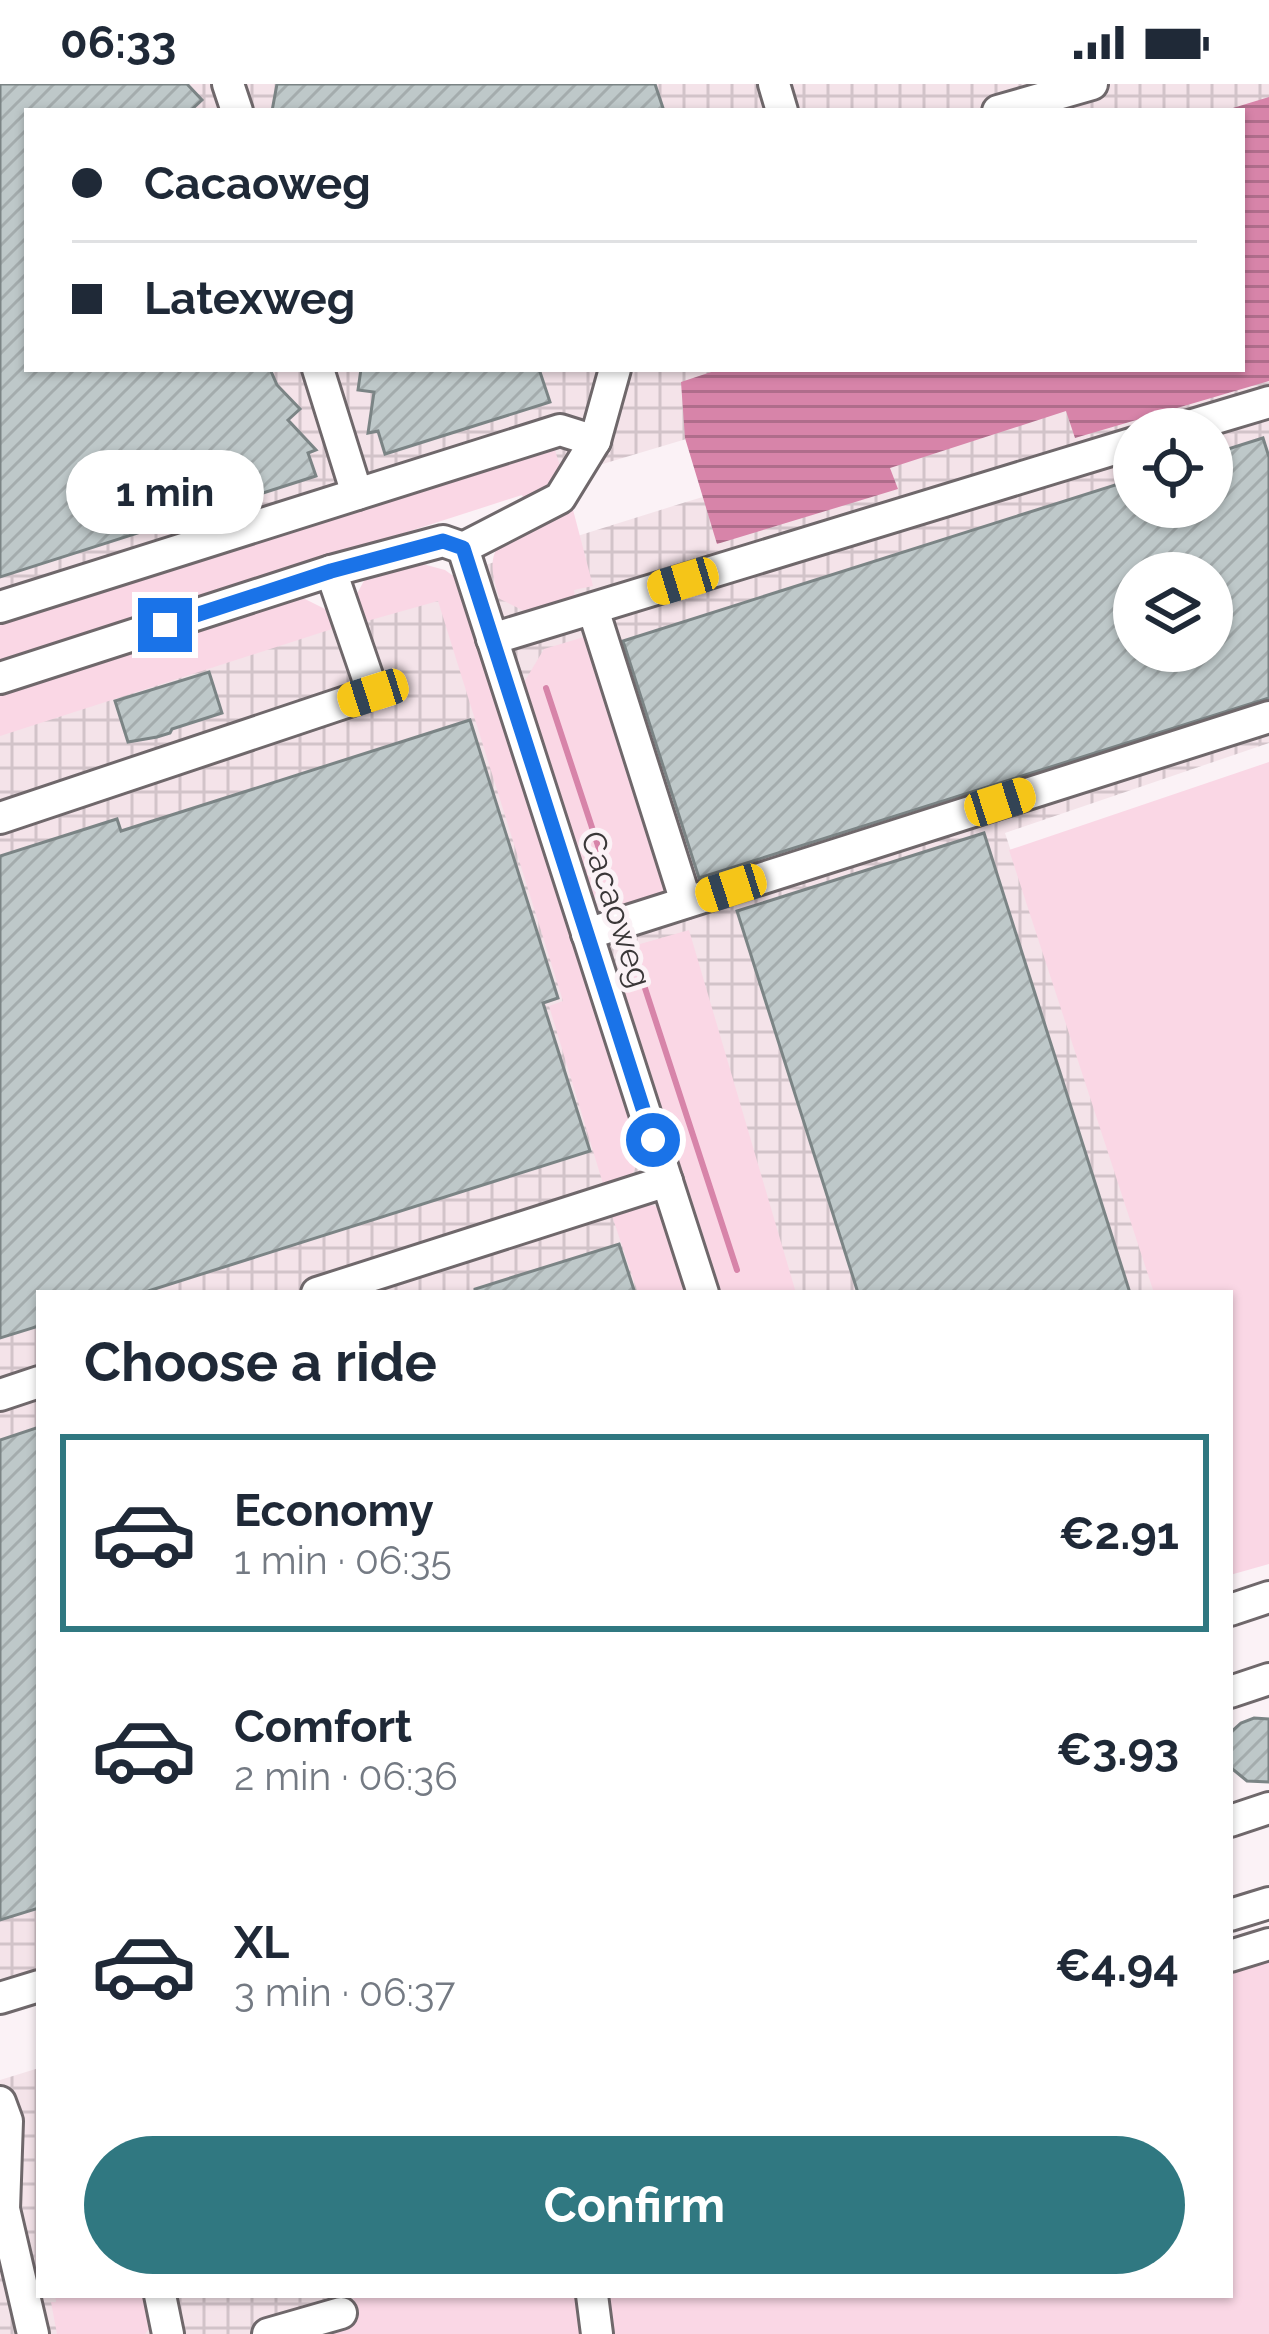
<!DOCTYPE html>
<meta charset="utf-8">
<style>
:root{--surface:#fff;--page:#f2f2f3;--text:#1f2937;--muted:#747a83;--line:#e0e1e3;--accent:#307881}
body{margin:0;font-family:Raleway,sans-serif;background:var(--page);color:var(--text);height:100vh;display:flex;flex-direction:column;font-size:45px;white-space:nowrap}
*{box-sizing:border-box;margin:0}
p{font-size:39px;color:var(--muted)}
.icon{flex:none;width:66px;height:66px;fill:none;stroke:currentColor;stroke-width:2;stroke-linecap:round;stroke-linejoin:round}
.map{position:relative;flex:1;overflow:hidden}
.side{position:absolute;left:36px;top:1206px;width:1197px;height:1008px;display:flex;flex-direction:column;background:var(--surface);border-radius:0px;box-shadow:0 3px 9px #0004}
.side>*{flex:none}
.hud{position:absolute;left:24px;top:24px;width:1221px;height:264px;border-radius:0px;box-shadow:0 3px 9px #0004;display:grid;align-content:center;height:264px;padding:0 48px;background:var(--surface)}
.controls{position:absolute;left:1113px;top:324px;display:grid;gap:24px}
.controls a{display:grid;place-items:center;width:120px;height:120px;border-radius:50%;background:var(--surface);box-shadow:0 3px 9px #0004;font-size:60px}
.end{position:absolute;width:54px;height:54px;margin:-27px;border:15px solid #1a73e8;background:#fff;box-shadow:0 0 0 6px #fff}
.from{border-radius:50%}
.bubble{position:absolute;height:84px;border-radius:42px;background:var(--surface);box-shadow:0 3px 9px #0004;font-size:39px;font-weight:700;line-height:84px;text-align:center}
.car{position:absolute;width:36px;height:72px;margin:-36px -18px;border-radius:15px;box-shadow:0 0 9px 3px #0007;background:linear-gradient(#f5c518 24%,#345 0 40%,#f5c518 0 76%,#345 0 86%,#f5c518 0)}
.hud b{display:flex;align-items:center;gap:42px;height:114px;font-size:45px}
.hud b+b{border-top:3px solid var(--line)}
.hud i{width:30px;height:30px;background:var(--text)}
ul{padding:0;list-style:none}
li{display:flex;align-items:center;gap:36px;height:198px;margin:0 24px 18px;padding:0 24px;border:6px solid transparent;border-radius:0px}
li div{flex:1}
li b{display:block;font-size:45px}
li em{font-style:normal;font-weight:700}
li.active{border-color:var(--accent)}
li>.icon{width:108px;height:108px;stroke-width:1.5}
h2{padding:0 48px;font-size:54px;line-height:144px}
.primary-button{display:flex;gap:24px;margin-top:auto;padding:24px 48px}
.primary-button a{flex:1;height:138px;border-radius:72px;background:var(--accent);color:#fff;font-size:48px;font-weight:700;line-height:138px;text-align:center}
.status{display:flex;justify-content:space-between;align-items:center;height:84px;padding:0 60px;background:var(--surface);direction:ltr}
.status svg{height:33px;fill:currentColor}
.map>svg:first-child{display:block}
.industrial{fill:url(#industrial-grid);fill-rule:evenodd}
.grass{fill:#fad7e5}
.water{fill:url(#water-rules)}
.lines{fill:none;stroke-linecap:round;stroke-linejoin:round}
.stream{stroke:#d784a9;stroke-width:6}
.building{fill:url(#building-hatch);stroke:#7b8485;stroke-width:3;fill-rule:evenodd}
.minor-casing{stroke:#6f686b;stroke-width:36}
.minor{stroke:#fff;stroke-width:30}
.route{stroke:#1a73e8;stroke-width:15}
.labels{text-anchor:middle;stroke-width:10;stroke-linejoin:round;paint-order:stroke}
.street-label{font-size:33px;fill:#3a3738;stroke:#fbf2f6}
</style>
<div class="status"><b>06:33</b><svg viewBox="0 0 49 12"><path d="M0 12V9h3v3zM5 12V6h3v6zM10 12V3h3v9zM15 12V0h3v12zM26 1h20v11H26zM47 4h2v5h-2z"/></svg></div>
<div class="map">
<svg width="1269" height="2250" viewBox="0 0 1269 2250">
<defs>
<pattern id="industrial-grid" width="8" height="8" patternUnits="userSpaceOnUse" patternTransform="scale(3)"><rect width="8" height="8" fill="#f4e3e9"/><path d="M0 4h8M4 0v8" fill="none" stroke="#d2c3c9"/></pattern>
<pattern id="water-rules" width="6" height="5" patternUnits="userSpaceOnUse" patternTransform="scale(3)"><rect width="6" height="5" fill="#d784a9"/><path d="M0 2.5h6" fill="none" stroke="#af6d8b"/></pattern>
<pattern id="building-hatch" width="6" height="6" patternUnits="userSpaceOnUse" patternTransform="scale(3)"><rect width="6" height="6" fill="#bec8c9"/><path d="M-1 1l2-2M0 6l6-6M5 7l2-2" fill="none" stroke="#a4acad"/></pattern>
</defs>
<rect width="100%" height="100%" fill="#fbf2f6"/>
<!-- industrial -->
<g class="industrial">
<polygon points="0,0 1269,0 1269,28 27,27 27,285 795,285 693,353 0,560"/>
<path d="M1269,244V659L1005,749L1155,1209H39V1915L0,1927V633L686,418L1132,285H1242ZM1134,345H1212V423H1134ZM1134,489H1212V567H1134Z"/>
<polygon points="39,1984 39,2211 359,2211 367,2250 0,2250 0,1996"/>
</g>
<!-- grass -->
<g class="grass">
<path d="M552,358L566,399L593,502L574,506L576,522L536,533L500,515C484,471 493,457 533,437L522,411L0,579V532Z"/>
<polygon points="419,479 445,486 463,499 644,1065 631,1093 604,1103 549,922 563,917 438,517 360,539 353,517 366,493"/>
<polygon points="301,513 327,526 332,545 0,652 0,608"/>
<polygon points="584,553 657,778 679,811 625,831 590,811 523,600 544,565"/>
<polygon points="1269,678 1269,1480 1230,1491 1230,1209 1154,1209 1009,766"/>
<polygon points="689,846 796,1209 717,1209 618,897 640,860"/>
<polygon points="637,1114 660,1125 687,1209 638,1209 609,1123"/>
<polygon points="1269,1870 1269,2250 614,2250 607,2211 1230,2211 1230,1882"/>
<polygon points="55,2211 149,2211 154,2238 145,2250 57,2250 51,2218 56,2218"/>
<polygon points="353,2211 580,2211 585,2250 314,2250 313,2246 357,2236"/>
</g>
<!-- water -->
<polygon class="water" points="1269,13 1269,297 1075,354 1066,327 890,384 898,405 717,460 685,354 681,298 720,285 1242,285 1242,27 1223,27"/>
<g class="lines">
<!-- stream -->
<g class="stream">
<polyline points="546,604 608,792"/>
<polyline points="642,895 737,1186"/>
</g>
</g>
<!-- building -->
<g class="building">
<polygon points="0,0 187,0 202,16 190,27 27,27 27,285 270,285 277,301 300,325 288,336 316,366 308,369 316,392 0,493"/>
<polygon points="277,0 655,0 664,27 272,27"/>
<polygon points="361,285 539,285 550,318 385,370 378,347 368,349 374,308 358,306"/>
<path d="M1263,354L1269,373V614L699,794L623,557L1134,395V423H1212V370ZM1134,489H1212V567H1134Z"/>
<polygon points="209,588 222,629 172,645 170,649 157,653 128,658 115,617"/>
<polygon points="470,636 558,914 543,919 590,1067 142,1209 39,1209 39,1242 0,1254 0,772 117,735 121,747"/>
<polygon points="984,749 1130,1209 858,1209 737,827"/>
<polygon points="619,1160 635,1209 475,1209 475,1205"/>
<polygon points="39,1343 39,1824 0,1836 0,1356"/>
<polygon points="1254,1634 1269,1635 1269,1698 1247,1697 1230,1683 1230,1649 1241,1639"/>
</g>
<g class="lines">
<defs>
<g id="minor">
<polyline points="228,0 237,27"/>
<polyline points="774,0 782,27"/>
<polyline points="998,27 1092,0"/>
<polyline points="318,285 357,410"/>
<polyline points="1179,345 1269,318"/>
<polyline points="463,464 703,1209"/>
<polyline points="463,464 560,414 595,357 615,285"/>
<polyline points="0,523 560,346 595,357"/>
<polyline points="593,525 686,818"/>
<polyline points="492,555 1134,359"/>
<polyline points="0,594 331,487 443,457 463,464"/>
<polyline points="0,734 373,609 331,487"/>
<polyline points="587,850 1269,633"/>
<polyline points="317,1209 667,1097"/>
<polyline points="0,1311 39,1298"/>
<polyline points="1230,1526 1269,1513"/>
<polyline points="1230,1608 1269,1595"/>
<polyline points="1230,1737 1269,1724"/>
<polyline points="1230,1831 1269,1819"/>
<polyline points="1230,1872 1269,1860"/>
<polyline points="0,1914 39,1902"/>
<polyline points="0,2018 7,2037 4,2125 33,2250"/>
<polyline points="160,2211 168,2250"/>
<polyline points="592,2211 597,2250"/>
<polyline points="268,2250 341,2229"/>
</g>
</defs>
<!-- minor casing -->
<use href="#minor" class="minor-casing"/>
<!-- minor -->
<use href="#minor" class="minor"/>
</g>
<g class="lines">
<!-- route -->
<polyline class="route" points="165,541 331,487 443,457 463,464 653,1056"/>
</g>
<g class="labels">
<!-- street labels -->
<g class="street-label">
<text transform="translate(617 825) rotate(72)" y="12">Cacaoweg</text>
</g>
</g>
</svg>
<div class="controls">
<a><svg class="icon" aria-label="locate" viewBox="0 0 24 24"><circle cx="12" cy="12" r="6"/><path d="M12 2v4M12 18v4M2 12h4M18 12h4"/></svg></a>
<a><svg class="icon" aria-label="layers" viewBox="0 0 24 24"><path d="M12 4l9 5-9 5-9-5zM3 14l9 5 9-5"/></svg></a>
</div>
<i class="end from" style="left:653px;top:1056px"></i>
<i class="end" style="left:165px;top:541px"></i>
<div class="bubble" style="left:66px;top:366px;width:198px">1 min</div>
<i class="car" style="left:683px;top:497px;rotate:253deg"></i>
<i class="car" style="left:373px;top:609px;rotate:252deg"></i>
<i class="car" style="left:1000px;top:718px;rotate:72deg"></i>
<i class="car" style="left:731px;top:804px;rotate:252deg"></i>
<div class="hud">
<b><i class="from"></i>Cacaoweg</b>
<b><i></i>Latexweg</b>
</div>
<section class="side">
<h2>Choose a ride</h2>
<ul>
<li class="active"><svg class="icon" aria-label="car" viewBox="0 0 24 24"><path d="M5 17H2v-5l4-1 3-4h7l3 4 3 1v5h-3M9 17h6M6 11h13"/><circle cx="7" cy="17" r="2"/><circle cx="17" cy="17" r="2"/></svg><div><b>Economy</b><p>1 min · 06:35</p></div><em>€2.91</em></li>
<li><svg class="icon" aria-label="car" viewBox="0 0 24 24"><path d="M5 17H2v-5l4-1 3-4h7l3 4 3 1v5h-3M9 17h6M6 11h13"/><circle cx="7" cy="17" r="2"/><circle cx="17" cy="17" r="2"/></svg><div><b>Comfort</b><p>2 min · 06:36</p></div><em>€3.93</em></li>
<li><svg class="icon" aria-label="car" viewBox="0 0 24 24"><path d="M5 17H2v-5l4-1 3-4h7l3 4 3 1v5h-3M9 17h6M6 11h13"/><circle cx="7" cy="17" r="2"/><circle cx="17" cy="17" r="2"/></svg><div><b>XL</b><p>3 min · 06:37</p></div><em>€4.94</em></li>
</ul>
<div class="primary-button"><a>Confirm</a></div>
</section>
</div>
